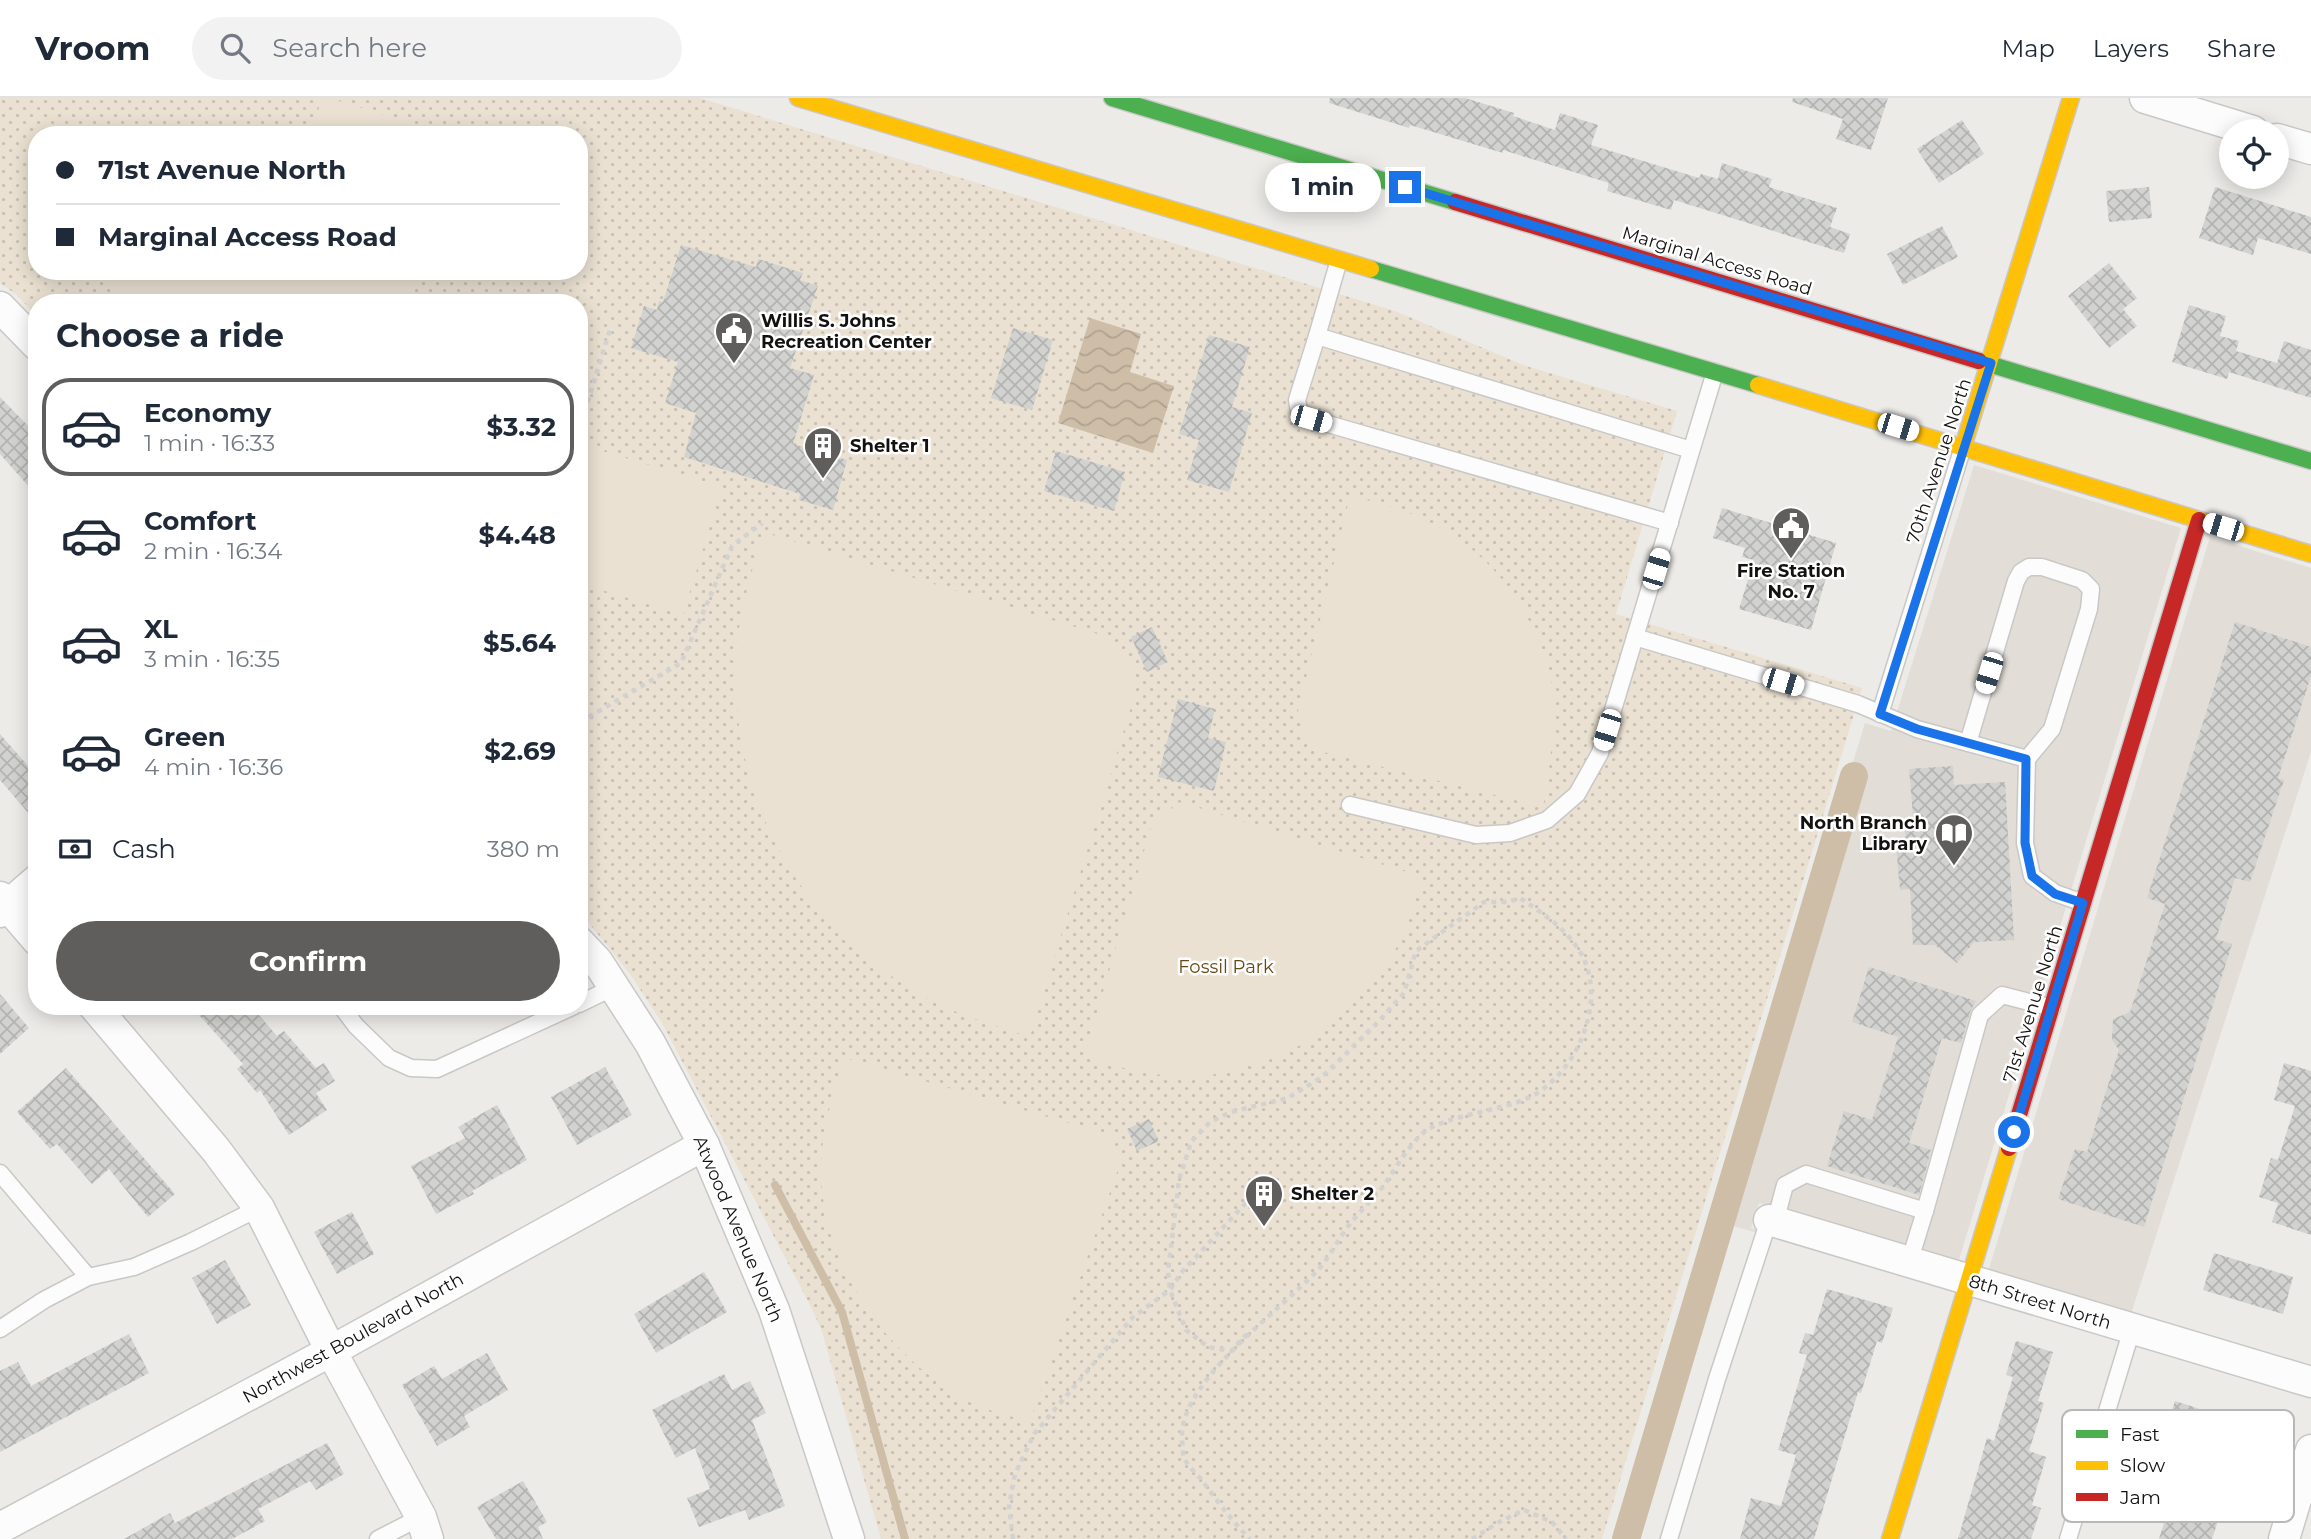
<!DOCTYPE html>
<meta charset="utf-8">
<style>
:root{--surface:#fff;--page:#f2f2f3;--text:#1f2937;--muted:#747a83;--line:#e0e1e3;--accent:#5f5e5c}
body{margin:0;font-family:Montserrat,sans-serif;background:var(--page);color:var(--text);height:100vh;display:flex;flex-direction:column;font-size:26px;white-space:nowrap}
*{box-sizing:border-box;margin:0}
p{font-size:23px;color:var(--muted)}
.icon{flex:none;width:38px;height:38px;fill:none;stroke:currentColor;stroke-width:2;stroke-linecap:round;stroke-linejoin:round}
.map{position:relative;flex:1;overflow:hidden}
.drawer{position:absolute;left:28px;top:196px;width:560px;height:721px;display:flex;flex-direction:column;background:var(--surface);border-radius:28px;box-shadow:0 4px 18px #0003}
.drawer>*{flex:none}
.banner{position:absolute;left:28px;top:28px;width:560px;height:154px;border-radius:28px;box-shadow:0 4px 18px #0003;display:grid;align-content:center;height:154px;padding:0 28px;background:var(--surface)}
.controls{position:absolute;left:2219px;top:21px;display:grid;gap:14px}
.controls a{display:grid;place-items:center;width:70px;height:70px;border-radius:50%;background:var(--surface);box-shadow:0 4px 18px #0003;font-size:35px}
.end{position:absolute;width:32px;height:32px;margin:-16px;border:9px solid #1a73e8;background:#fff;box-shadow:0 0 0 4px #fff}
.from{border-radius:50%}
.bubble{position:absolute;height:49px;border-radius:24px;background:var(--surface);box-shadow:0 4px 18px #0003;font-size:23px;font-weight:700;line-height:49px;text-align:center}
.car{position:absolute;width:21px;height:42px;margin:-21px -10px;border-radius:9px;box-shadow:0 0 5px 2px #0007;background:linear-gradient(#fff 24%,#345 0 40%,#fff 0 76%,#345 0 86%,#fff 0)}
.banner b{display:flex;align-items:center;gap:24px;height:66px;font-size:26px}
.banner b+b{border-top:2px solid var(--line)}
.banner i{width:18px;height:18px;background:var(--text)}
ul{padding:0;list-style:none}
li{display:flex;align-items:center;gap:21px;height:98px;margin:0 14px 10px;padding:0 14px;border:4px solid transparent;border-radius:28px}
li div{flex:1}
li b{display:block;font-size:26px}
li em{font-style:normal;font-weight:700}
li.selected{border-color:var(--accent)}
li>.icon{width:63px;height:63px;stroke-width:1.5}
h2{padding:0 28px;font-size:32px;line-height:84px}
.pay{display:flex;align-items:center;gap:18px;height:77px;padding:0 28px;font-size:26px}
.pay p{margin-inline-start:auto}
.action{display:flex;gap:14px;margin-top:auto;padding:14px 28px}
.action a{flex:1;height:80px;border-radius:42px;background:var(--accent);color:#fff;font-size:28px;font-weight:700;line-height:80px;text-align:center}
header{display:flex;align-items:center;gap:42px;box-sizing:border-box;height:98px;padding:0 35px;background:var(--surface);border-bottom:2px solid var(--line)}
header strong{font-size:33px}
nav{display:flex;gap:38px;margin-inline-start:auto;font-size:24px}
.search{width:490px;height:63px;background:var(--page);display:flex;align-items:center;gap:18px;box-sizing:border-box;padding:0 24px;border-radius:38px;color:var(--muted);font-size:26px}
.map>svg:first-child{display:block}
.built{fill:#e2ded7}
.park{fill:url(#park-dots);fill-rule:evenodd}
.pitch{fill:#eae1d2}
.water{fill:url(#water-waves)}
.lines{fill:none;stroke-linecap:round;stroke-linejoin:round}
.stream{stroke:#cebea8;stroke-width:8}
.canal{stroke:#cebea8;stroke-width:28}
.building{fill:url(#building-cross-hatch)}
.lane-casing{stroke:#c9c8c6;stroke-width:19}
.street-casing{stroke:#c9c8c6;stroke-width:33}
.fast-casing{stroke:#c9c8c6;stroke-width:19}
.slow-casing{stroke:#c9c8c6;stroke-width:19}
.jam-casing{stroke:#c9c8c6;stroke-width:19}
.path{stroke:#d3d2d1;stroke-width:4.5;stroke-dasharray:5 5;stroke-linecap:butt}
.lane{stroke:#fcfcfc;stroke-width:16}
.street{stroke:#fcfcfc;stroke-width:30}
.fast{stroke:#4caf50;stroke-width:16}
.slow{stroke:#ffc107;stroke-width:16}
.jam{stroke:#c62828;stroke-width:16}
.route{stroke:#1a73e8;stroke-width:9}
.labels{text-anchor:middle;stroke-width:5;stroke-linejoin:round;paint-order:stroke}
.street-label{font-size:18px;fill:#131211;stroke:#fff}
.poi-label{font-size:18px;font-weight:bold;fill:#131211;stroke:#fff;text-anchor:start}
.park-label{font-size:18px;fill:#674915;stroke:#fff}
.key{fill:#fff;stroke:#b8b8b8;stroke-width:2}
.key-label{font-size:19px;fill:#131211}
</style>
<header>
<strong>Vroom</strong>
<div class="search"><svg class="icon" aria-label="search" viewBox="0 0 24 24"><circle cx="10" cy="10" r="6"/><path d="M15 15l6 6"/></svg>Search here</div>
<nav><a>Map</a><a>Layers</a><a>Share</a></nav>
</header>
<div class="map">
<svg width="2311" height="1441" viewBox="0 0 2311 1441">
<defs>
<pattern id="park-dots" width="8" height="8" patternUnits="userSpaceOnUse" patternTransform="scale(1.75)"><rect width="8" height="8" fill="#eae1d2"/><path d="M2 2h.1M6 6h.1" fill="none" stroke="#c8c0b3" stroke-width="1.8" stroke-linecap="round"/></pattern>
<pattern id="water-waves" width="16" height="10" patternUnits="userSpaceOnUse" patternTransform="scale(1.75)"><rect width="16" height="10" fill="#cebea8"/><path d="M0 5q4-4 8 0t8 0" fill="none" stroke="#b0a290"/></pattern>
<pattern id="building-cross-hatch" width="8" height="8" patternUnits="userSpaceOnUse" patternTransform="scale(1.75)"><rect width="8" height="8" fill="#d2d2d1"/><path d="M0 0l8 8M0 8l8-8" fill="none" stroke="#b3b3b2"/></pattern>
</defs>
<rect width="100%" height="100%" fill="#edebe8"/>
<!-- built -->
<g class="built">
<polygon points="1974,367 2181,430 1958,1165 1759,1105 1751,1130 1950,1192 1713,1122 1865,625 1891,633"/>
<polygon points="2210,439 2311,470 2311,654 2131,1216 1988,1174"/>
</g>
<!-- park -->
<path class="park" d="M0,0H700L1395,213L1526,268L1677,313L1616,516L1862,590L1602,1441H881L822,1234L812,1211L662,925L630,876L579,813V205H37V219L17,197L0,185ZM37,37H579V173H37Z"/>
<!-- pitch -->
<g class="pitch">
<polygon points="322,0 329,0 449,37 310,37"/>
<polygon points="117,173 421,173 411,205 108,205"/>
<polygon points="586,348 722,389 683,517 579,485 579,370"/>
<path d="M1350,398C1434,415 1495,452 1533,531C1541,548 1550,568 1552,587C1556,629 1550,668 1543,709L1311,651L1297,617Z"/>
<path d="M763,434L1095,535C1133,553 1140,564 1132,606L1030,939C993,927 951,915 917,895C815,833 753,739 738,621C736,599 734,575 736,553C740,512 752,473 763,434Z"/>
<path d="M1180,704L1423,779C1413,812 1402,843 1384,872C1378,881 1369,888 1362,896C1325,936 1290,959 1237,971C1219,976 1202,979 1184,979C1150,977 1117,969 1084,959L1152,726Z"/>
<path d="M845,960L1110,1037L1122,1060L1030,1323C1008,1318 984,1312 964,1301C882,1254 818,1161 821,1064C823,1028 833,994 845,960Z"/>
</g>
<!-- water -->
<polygon class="water" points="1090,220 1141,236 1130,274 1174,288 1153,355 1058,325"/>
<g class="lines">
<!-- stream -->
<polyline class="stream" points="775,1087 842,1214 905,1441"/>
<!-- canal -->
<polyline class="canal" points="1626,1441 1854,678"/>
</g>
<!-- building -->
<g class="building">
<polygon points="1330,0 1465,0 1514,15 1513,18 1555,32 1560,15 1598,27 1591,47 1699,80 1701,76 1718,81 1722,65 1772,81 1769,89 1837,110 1830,129 1850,136 1844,155 1674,102 1671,112 1607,93 1609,85 1503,52 1503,55 1410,27 1409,30 1329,5"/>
<polygon points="1793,0 1888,0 1871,52 1836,41 1843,21 1792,4"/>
<polygon points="1962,22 1984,56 1939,85 1917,51"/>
<polygon points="2149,89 2152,120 2109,124 2106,93"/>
<polygon points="2215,89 2311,119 2311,156 2258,140 2253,157 2199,140"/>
<polygon points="1942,128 1958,159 1903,187 1887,156"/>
<polygon points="681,147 756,169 758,161 803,175 800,182 818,188 790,270 814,277 793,346 847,362 833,412 799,402 800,396 684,359 696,315 665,305 678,264 631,250 644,208 657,212 659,203 663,204"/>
<polygon points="2109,165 2137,200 2123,211 2137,228 2109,250 2068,198"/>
<polygon points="2189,207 2226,218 2220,238 2239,243 2236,253 2277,265 2284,243 2311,252 2311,300 2229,274 2227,281 2172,264"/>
<polygon points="1013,230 1053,242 1032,312 991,300"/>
<polygon points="1209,237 1250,249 1232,309 1252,315 1229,394 1187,382 1199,342 1179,336"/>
<polygon points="0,299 37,337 37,398 0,356"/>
<polygon points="1056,353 1125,374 1114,413 1044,393"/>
<polygon points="1722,410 1836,445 1811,532 1739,511 1754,462 1742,459 1745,450 1713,440"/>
<polygon points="2235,524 2311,549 2311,578 2278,680 2284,682 2250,784 2235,780 2216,841 2232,846 2144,1129 2058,1101 2075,1051 2087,1054 2119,952 2112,942 2113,921 2130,914 2165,806 2147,800"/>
<polygon points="1152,529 1168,564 1147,574 1131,539"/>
<polygon points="1178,601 1215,611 1208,640 1226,644 1214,693 1158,679"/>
<polygon points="0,636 37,678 37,725 0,682"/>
<polygon points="1953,668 1954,687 2005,684 2014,842 1974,844 1957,865 1935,847 1913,847 1910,791 1900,792 1896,748 1906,747 1905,731 1914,730 1909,671"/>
<polygon points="1869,869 1976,903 1970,914 1961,945 1942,940 1909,1045 1931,1052 1919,1097 1827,1068 1844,1013 1872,1022 1898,939 1852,924"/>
<polygon points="0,896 29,930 0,956"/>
<polygon points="191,908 251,908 277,938 284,933 316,970 324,965 335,983 316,995 327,1012 289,1037 260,992 257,995 237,971 243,966"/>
<polygon points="2284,965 2311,973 2311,1137 2272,1124 2278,1105 2259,1099 2271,1060 2278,1062 2295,1008 2274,1002"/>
<polygon points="605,969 632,1017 577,1047 551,999"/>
<polygon points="66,970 175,1096 148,1119 109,1071 92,1086 57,1046 50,1051 17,1014"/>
<polygon points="497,1007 527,1062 472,1093 474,1096 436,1116 411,1068 465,1040 458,1029"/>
<polygon points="1149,1021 1159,1043 1137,1053 1127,1031"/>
<polygon points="352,1114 374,1156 337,1176 314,1134"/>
<polygon points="2214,1155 2293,1179 2283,1216 2203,1192"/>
<polygon points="225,1162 251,1207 217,1226 192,1180"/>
<polygon points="704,1174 727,1214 656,1255 634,1216"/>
<polygon points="1827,1191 1893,1210 1882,1245 1877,1243 1861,1295 1858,1294 1814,1441 1740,1441 1751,1400 1781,1408 1796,1357 1778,1352 1807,1257 1799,1255 1805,1235 1813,1237"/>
<polygon points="129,1236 149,1275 0,1354 0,1273 18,1264 31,1288"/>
<polygon points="2016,1243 2053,1254 2038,1303 2044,1305 2029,1353 2046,1359 2032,1407 2041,1410 2031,1441 1958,1441 1987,1340 1994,1343 2013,1279 2006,1277"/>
<polygon points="487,1255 508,1292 464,1318 470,1329 437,1348 402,1287 434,1268 442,1281"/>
<polygon points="724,1276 732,1292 750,1283 766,1315 752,1322 785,1408 749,1422 745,1412 699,1429 687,1400 710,1391 695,1350 676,1360 652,1312"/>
<polygon points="2175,1303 2250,1327 2212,1441 2159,1441 2183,1364 2158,1356"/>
<polygon points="327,1345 344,1376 316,1392 310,1383 258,1411 265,1423 232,1441 124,1441 170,1415 175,1425"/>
<polygon points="523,1383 547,1424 538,1429 543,1441 496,1441 477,1409"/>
</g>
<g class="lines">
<defs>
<g id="lane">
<polyline points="1339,162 1317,238 1691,352"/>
<polyline points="1317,238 1297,302 1299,313 1311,321 1670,425"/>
<polyline points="1635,539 1858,606 1917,631 2027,661 2025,745 2032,778 2055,795 2083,805"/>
<polyline points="1880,616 1963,349"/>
<polyline points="1968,645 2016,483 2021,474 2029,469 2042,469 2082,482 2091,491 2089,511 2052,631 2027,661"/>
<polyline points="1350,707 1476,737 1510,735 1547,722 1577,696 1600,655 1715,274"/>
<polyline points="579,906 614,889"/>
<polyline points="341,908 356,928 389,960 411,970 437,971 574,908"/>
<polyline points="0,1075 88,1179"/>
<polyline points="1775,1124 1785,1087 1806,1076 1925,1113 1980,917 2002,897 2052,910"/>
<polyline points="1909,1165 1925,1113"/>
<polyline points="0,1231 44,1202 88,1179 134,1169 191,1144 259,1110"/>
<polyline points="378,1441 421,1419"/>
<polyline points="1669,1441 1717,1281 1769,1122"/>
<polyline points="2068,1441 2132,1231"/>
</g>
<g id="street">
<polyline points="2145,0 2253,33"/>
<polyline points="2277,41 2311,51"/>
<polyline points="0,209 37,247"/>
<polyline points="0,799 37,842"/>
<polyline points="0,814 37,782"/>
<polyline points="579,844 597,863 650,945 704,1047 774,1212 849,1441"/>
<polyline points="94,908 216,1052 259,1110 331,1253 421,1419 428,1441"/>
<polyline points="1769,1122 2311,1284"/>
<polyline points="0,1430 331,1253 704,1047"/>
<polyline points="2284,1441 2311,1352"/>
</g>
<g id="fast">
<polyline points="1112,0 1455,104"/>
<polyline points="1371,171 1758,287"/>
<polyline points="1979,263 2311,363"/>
</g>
<g id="slow">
<polyline points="798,0 1371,171"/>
<polyline points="1758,287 2311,456"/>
<polyline points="1963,349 2071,0"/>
<polyline points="1890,1441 2009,1050"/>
</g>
<g id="jam">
<polyline points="1455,104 1979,263"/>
<polyline points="2009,1050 2199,422"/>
</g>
</defs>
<!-- lane casing -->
<use href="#lane" class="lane-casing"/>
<!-- street casing -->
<use href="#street" class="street-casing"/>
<!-- fast casing -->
<use href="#fast" class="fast-casing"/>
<!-- slow casing -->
<use href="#slow" class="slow-casing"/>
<!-- jam casing -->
<use href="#jam" class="jam-casing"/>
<!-- path -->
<g class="path">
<polyline points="579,333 611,228"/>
<polyline points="579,620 587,620 681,565 732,448 762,425"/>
<path d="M1247,1236L1231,1253L1208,1249L1186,1232L1170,1192L1168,1174L1179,1082L1191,1044L1210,1024L1231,1014L1288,1000L1322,979L1377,925L1404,895L1416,853L1484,804H1508L1520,800C1542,815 1564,829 1579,852C1610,901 1577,977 1528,1000C1500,1013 1443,1018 1423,1035C1408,1049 1396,1069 1385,1086C1374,1100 1361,1112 1350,1126C1338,1141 1330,1159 1317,1173C1280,1212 1188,1278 1182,1333C1182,1340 1182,1352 1184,1359C1186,1366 1195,1374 1200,1380C1216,1401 1231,1422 1250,1441"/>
<polyline points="1013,1441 1009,1409 1015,1376 1034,1336 1133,1219 1170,1192 1182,1174 1255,1095"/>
<polyline points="1472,1441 1501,1423 1524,1412 1552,1424 1566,1441"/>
</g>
<!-- lane -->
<use href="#lane" class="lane"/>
<!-- street -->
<use href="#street" class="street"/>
<!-- fast -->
<use href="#fast" class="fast"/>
<!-- slow -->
<use href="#slow" class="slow"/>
<!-- jam -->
<use href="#jam" class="jam"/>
</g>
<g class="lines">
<!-- route -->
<polyline class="route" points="1405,89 1991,265 1880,616 1917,631 2026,661 2025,745 2032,778 2055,796 2083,805 2014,1034"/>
</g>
<!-- icons -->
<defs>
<symbol id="civic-pin" viewBox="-11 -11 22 30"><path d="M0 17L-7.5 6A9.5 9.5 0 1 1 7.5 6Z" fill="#5f5e5c" stroke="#fff"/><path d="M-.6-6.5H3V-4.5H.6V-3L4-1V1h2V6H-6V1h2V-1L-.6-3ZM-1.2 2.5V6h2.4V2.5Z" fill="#fff"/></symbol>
<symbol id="building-pin" viewBox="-11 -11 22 30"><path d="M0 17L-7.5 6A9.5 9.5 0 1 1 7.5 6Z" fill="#5f5e5c" stroke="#fff"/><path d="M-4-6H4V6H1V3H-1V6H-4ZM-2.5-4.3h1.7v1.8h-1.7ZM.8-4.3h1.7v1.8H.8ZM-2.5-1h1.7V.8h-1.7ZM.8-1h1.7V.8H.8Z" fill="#fff"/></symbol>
<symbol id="library-pin" viewBox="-11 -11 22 30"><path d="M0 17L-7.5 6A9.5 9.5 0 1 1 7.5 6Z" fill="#5f5e5c" stroke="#fff"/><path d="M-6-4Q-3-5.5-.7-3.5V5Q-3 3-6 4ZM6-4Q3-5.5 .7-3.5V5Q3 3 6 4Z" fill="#fff"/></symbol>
</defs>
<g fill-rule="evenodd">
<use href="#civic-pin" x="712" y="211" width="44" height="60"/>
<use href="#building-pin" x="801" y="326" width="44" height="60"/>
<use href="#civic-pin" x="1769" y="406" width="44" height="60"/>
<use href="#library-pin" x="1932" y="713" width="44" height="60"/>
<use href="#building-pin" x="1242" y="1074" width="44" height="60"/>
</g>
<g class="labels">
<!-- street labels -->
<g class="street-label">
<text transform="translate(1717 163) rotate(17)" y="6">Marginal Access Road</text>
<text transform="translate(1939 363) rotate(-72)" y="6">70th Avenue North</text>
<text transform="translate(2033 906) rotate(-73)" y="6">71st Avenue North</text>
<text transform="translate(738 1131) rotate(67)" y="6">Atwood Avenue North</text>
<text transform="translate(2040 1204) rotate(17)" y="6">8th Street North</text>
<text transform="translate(353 1240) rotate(-29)" y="6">Northwest Boulevard North</text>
</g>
<!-- poi labels -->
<g class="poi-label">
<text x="761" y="229">Willis S. Johns<tspan x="761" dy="21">Recreation Center</tspan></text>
<text x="850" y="354">Shelter 1</text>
<text x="1791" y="479" text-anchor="middle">Fire Station<tspan x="1791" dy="21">No. 7</tspan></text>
<text x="1927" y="731" text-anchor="end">North Branch<tspan x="1927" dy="21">Library</tspan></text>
<text x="1291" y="1102">Shelter 2</text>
</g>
<!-- park labels -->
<g class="park-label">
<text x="1226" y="875">Fossil Park</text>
</g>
</g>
<!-- legend -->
<rect x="2062" y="1312" width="232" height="112" rx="10" class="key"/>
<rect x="2076" y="1332" width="32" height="8" fill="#4caf50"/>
<rect x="2076" y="1363" width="32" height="9" fill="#ffc107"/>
<rect x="2076" y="1395" width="32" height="8" fill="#c62828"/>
<g class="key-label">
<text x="2120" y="1343">Fast</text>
<text x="2120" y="1374">Slow</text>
<text x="2120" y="1406">Jam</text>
</g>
</svg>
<div class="controls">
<a><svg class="icon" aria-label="locate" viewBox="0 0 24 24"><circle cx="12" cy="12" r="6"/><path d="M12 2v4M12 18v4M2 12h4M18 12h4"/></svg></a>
</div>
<i class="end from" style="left:2014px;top:1034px"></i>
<i class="end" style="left:1405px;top:89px"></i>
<div class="bubble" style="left:1265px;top:65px;width:116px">1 min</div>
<i class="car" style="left:1311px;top:321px;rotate:106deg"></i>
<i class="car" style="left:1898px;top:329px;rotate:107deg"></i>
<i class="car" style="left:2223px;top:429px;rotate:287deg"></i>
<i class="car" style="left:1656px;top:471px;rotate:17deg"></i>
<i class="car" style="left:1989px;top:575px;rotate:197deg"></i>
<i class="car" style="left:1783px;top:584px;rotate:107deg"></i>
<i class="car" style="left:1607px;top:632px;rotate:197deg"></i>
<div class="banner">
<b><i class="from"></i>71st Avenue North</b>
<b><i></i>Marginal Access Road</b>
</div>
<section class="drawer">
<h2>Choose a ride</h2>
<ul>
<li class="selected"><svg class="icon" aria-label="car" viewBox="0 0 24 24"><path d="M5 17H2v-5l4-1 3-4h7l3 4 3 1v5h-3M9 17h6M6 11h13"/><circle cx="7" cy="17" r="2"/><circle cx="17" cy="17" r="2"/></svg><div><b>Economy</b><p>1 min · 16:33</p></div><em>$3.32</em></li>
<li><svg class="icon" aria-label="car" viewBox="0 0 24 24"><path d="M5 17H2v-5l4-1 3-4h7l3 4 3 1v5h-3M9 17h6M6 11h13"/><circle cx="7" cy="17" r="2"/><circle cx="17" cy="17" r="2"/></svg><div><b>Comfort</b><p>2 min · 16:34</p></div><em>$4.48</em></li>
<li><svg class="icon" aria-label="car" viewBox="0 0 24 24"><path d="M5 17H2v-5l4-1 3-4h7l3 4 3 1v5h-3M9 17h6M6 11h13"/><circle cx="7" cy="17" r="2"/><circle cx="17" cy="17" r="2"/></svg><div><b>XL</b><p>3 min · 16:35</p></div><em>$5.64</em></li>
<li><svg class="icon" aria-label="car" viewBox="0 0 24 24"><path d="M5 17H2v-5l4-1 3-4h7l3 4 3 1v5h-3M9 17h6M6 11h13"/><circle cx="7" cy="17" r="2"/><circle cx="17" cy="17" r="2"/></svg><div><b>Green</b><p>4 min · 16:36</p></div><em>$2.69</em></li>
</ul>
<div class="pay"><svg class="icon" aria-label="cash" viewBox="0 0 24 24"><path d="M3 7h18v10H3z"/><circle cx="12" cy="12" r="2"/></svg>Cash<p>380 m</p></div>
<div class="action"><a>Confirm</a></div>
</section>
</div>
